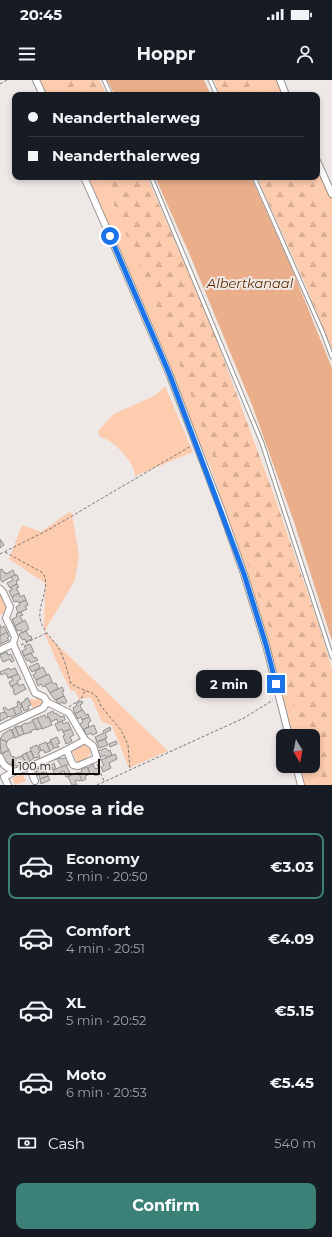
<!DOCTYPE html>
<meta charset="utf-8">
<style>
:root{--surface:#171b24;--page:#20242c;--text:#f1f3f6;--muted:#9ea1a6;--line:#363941;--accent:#3b8178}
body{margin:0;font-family:Montserrat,sans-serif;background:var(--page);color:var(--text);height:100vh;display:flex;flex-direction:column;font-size:15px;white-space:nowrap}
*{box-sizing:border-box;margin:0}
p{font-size:13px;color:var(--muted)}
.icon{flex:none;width:22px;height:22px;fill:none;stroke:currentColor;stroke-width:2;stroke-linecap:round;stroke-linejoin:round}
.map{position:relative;height:705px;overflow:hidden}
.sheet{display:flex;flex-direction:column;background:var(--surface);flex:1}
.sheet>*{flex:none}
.top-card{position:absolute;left:12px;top:12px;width:308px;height:88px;border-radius:8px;box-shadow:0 2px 6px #0003;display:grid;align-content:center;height:88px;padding:0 16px;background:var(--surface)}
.needle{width:26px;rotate:170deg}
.fabs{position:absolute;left:276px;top:649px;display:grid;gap:8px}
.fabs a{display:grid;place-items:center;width:44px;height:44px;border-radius:8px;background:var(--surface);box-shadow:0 2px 6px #0003;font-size:20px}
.scale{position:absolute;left:12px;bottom:10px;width:88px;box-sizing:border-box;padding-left:4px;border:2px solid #100f0e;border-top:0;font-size:11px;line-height:14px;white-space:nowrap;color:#100f0e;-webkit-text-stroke:3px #eee9e7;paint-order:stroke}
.end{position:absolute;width:18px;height:18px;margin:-9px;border:5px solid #1a73e8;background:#fff;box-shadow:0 0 0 2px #fff}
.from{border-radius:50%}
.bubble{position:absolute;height:28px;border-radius:8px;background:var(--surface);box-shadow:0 2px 6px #0003;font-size:13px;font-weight:700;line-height:28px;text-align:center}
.top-card b{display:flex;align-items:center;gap:14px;height:38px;font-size:15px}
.top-card b+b{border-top:1px solid var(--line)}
.top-card i{width:10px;height:10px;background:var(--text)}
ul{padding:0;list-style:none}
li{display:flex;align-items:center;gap:12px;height:66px;margin:0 8px 6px;padding:0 8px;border:2px solid transparent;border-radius:8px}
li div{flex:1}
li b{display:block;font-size:15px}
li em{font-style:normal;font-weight:700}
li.selected{border-color:var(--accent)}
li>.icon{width:36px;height:36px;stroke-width:1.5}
h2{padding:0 16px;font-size:18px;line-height:48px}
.pay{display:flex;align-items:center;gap:10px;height:44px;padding:0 16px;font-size:15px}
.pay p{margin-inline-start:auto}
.cta{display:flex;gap:8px;margin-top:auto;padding:8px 16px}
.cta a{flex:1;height:46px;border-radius:8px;background:var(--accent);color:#fff;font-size:16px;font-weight:700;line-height:46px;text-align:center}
.status{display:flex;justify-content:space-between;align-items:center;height:28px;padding:0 20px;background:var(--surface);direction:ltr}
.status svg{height:11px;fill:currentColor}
header{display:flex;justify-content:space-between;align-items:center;height:52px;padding:0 16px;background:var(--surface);font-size:18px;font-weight:700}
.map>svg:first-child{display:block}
.green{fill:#fdcbad}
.forest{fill:url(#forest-firs)}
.park{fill:url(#park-tufts)}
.water{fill:#eaaf8a}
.building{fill:#cecac7;stroke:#928e8b}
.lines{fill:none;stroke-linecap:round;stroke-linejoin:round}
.lane-casing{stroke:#989491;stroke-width:5}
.street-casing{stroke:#989491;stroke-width:8}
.path{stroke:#797675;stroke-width:1;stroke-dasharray:3 2;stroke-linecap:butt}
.lane{stroke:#fff;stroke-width:3}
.street{stroke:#fff;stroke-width:6}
.route{stroke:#1a73e8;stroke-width:5}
.labels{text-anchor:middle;stroke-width:4;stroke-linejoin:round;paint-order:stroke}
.water-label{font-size:13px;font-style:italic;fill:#632e01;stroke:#eee9e7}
</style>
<div class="status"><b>20:45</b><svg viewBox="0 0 49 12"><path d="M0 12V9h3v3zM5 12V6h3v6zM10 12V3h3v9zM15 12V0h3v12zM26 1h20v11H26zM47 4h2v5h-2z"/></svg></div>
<header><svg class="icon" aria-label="menu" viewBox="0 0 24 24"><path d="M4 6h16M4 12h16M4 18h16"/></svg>Hoppr<svg class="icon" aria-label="person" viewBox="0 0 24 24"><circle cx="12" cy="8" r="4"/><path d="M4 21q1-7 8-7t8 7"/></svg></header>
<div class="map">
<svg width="332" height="705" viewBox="0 0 332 705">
<defs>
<pattern id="forest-firs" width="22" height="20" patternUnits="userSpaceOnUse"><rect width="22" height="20" fill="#fdcbad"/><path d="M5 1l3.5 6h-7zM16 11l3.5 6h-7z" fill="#d8ad94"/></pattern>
<pattern id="park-tufts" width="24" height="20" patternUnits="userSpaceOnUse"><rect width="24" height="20" fill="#fdcbad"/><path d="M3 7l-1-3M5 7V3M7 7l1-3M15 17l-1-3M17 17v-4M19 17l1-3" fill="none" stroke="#d8ad94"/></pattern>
</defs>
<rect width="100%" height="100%" fill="#eee9e7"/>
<!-- green -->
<g class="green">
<polygon points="37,0 54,0 61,15 45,15"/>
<polygon points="262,0 276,0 284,15 269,15"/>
<polygon points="317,83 332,115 332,142 310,97 317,97"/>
<polygon points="85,97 101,97 113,122 182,291 212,374 272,557 302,656 292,656 283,619 263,545 234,456 210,385 198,361"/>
<path d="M165,306L193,372L135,396C135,384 118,366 109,361C107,359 103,358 100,357L98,351L114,334L156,315Z"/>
<polygon points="69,432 72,434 79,475 75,500 44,552 168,671 129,688 112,646 102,642 91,617 79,619 74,610 71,611 60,589 44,552 45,503 9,479 22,445 41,452"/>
<polygon points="0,513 2,514 8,527 7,532 0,535"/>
<polygon points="37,616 42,617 43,621 39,628 34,631 29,619 36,620"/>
<polygon points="84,664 90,667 91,673 84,682 80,683 77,681 71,670"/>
<polygon points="300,686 311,686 316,705 305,705"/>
</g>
<!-- forest -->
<g class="forest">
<polygon points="54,0 99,0 107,15 61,15"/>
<polygon points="214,0 262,0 269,15 220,15"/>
<polygon points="101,97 147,97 197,212 214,253 274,415 320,549 332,589 332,705 316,705 311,686 313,686 313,656 302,656 272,557 212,374 182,291 113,122"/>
<polygon points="257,97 310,97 332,142 332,270 306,206"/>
</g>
<!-- park -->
<polygon class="park" points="23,694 26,701 15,705 12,698"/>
<!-- water -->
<g class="water">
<polygon points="107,0 204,0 211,15 115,15"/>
<polygon points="155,97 251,97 290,184 332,288 332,561 294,442 252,325 189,173"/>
</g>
<!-- building -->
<g class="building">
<polygon points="0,459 4,465 0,468"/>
<polygon points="2,489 4,493 5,492 6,494 13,490 15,495 2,502 0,498 0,490"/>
<polygon points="15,495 17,495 19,500 16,501 17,504 10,508 7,503 13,500 11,497"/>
<polygon points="17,504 19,507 16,508 19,513 12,517 9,511 12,510 11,507"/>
<polygon points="19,513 20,517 24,515 26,520 19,523 18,521 14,522 12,517"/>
<polygon points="26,520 28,525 25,526 27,529 18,533 16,527 20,525 19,523"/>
<polygon points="21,532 23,535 20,536 23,542 15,546 12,539 17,537 16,534"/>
<polygon points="25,540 29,549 22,553 21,550 17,551 15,546"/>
<polygon points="0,545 2,548 4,546 7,552 0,556"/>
<polygon points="26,551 29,556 31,556 32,559 26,562 25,559 23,560 21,558 19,554"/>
<polygon points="7,552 9,557 7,558 9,560 0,564 0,556"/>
<polygon points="30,564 34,572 24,576 22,571 26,569 24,566"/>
<polygon points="7,572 8,575 11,574 14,581 11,582 10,579 3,582 0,575"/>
<polygon points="31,573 34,578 36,577 38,580 31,583 29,580 27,581 24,576"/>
<polygon points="38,583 40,588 32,592 29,587"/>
<polygon points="43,587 47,595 36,600 33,595 36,593 35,591"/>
<polygon points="9,588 10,590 15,588 18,594 8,598 6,593 1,595 0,592"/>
<polygon points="18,594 21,599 17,601 18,603 11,607 9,602 13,600 11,597 8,598"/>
<polygon points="49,594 52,602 43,607 41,604 38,606 36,600"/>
<polygon points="52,602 54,604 56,603 58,609 50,613 45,605"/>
<polygon points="18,603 19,606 23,604 26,609 15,615 13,611 14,611 12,606"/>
<polygon points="62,607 64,611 62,612 64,616 55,620 50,613"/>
<polygon points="64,616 67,622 64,624 63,622 58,624 56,620"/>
<polygon points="28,618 31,625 28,626 29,629 24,631 21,623 25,621 25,619"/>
<polygon points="19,621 22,627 20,628 22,632 16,635 13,628 18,626 17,622"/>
<polygon points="82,621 83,623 80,625 82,630 75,634 73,628 77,626 76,623"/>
<polygon points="5,627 8,630 13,628 16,635 11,637 10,636 7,637 3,628"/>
<polygon points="82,630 83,630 86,635 88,634 89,637 82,640 81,637 78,639 75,634"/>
<polygon points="53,631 54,634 56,633 57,635 59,635 60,637 64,636 65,640 58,643 57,639 50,642 47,634"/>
<polygon points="5,632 8,637 0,641 0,633 2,633"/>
<polygon points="45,635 46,638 49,637 52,645 42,649 37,638"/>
<polygon points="89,637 91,641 89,642 89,643 88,644 89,647 82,650 80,644 83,642 82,640"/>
<polygon points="37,638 42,648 37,650 32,640"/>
<polygon points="33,641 37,650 35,649 31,651 32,652 24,654 21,646 25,643 26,644"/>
<polygon points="62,641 63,644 68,642 71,649 63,652 62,649 58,651 55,644"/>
<polygon points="94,645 97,653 92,655 91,653 86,655 84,649"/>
<polygon points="18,646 18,647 21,646 24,654 19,656 15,647"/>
<polygon points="15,647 19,656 15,658 12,650"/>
<polygon points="110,647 111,650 105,653 107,658 97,662 95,657 104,653 103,651"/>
<polygon points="11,649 15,658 14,657 8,660 7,662 0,659 3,654"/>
<polygon points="71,649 74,655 70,657 72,661 66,664 63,656 65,655 63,652"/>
<polygon points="57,657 60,663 57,664 59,667 54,668 50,660"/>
<polygon points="0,659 7,662 6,665 9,670 1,674"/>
<polygon points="105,659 108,665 99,668 97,662"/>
<polygon points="50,660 54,668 50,671 46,664 51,662"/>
<polygon points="116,661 117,664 110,667 109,664"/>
<polygon points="46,662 50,671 45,673 44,670 41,671 39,665"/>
<polygon points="37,665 40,672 38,673 40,677 34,678 30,668"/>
<polygon points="106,668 108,671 110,670 112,675 106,678 105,675 101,677 98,671"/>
<polygon points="9,670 11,676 14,677 11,685 6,682 1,674"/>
<polygon points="31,671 34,678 30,681 26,673"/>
<polygon points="26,673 30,681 28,682 27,681 25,682 22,675"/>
<polygon points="115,674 117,679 109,683 111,688 103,692 101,687 104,685 101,680"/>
<polygon points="22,675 26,683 17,686 11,685 14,677 16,678 22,676"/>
<polygon points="67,677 69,684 62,687 57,679 61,678 62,679"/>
<polygon points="44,683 46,691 37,695 36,689 40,688 39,685"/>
<polygon points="54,683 56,689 53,690 51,685"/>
<polygon points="93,684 95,689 98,688 100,694 95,696 94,693 90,694 88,688"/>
<polygon points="66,685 71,695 66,697 64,691 55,695 53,690"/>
<polygon points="87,687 90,694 85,696 86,699 82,701 79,693 82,692 81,690"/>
<polygon points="46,691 48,696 40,699 39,695 37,695"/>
<polygon points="78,692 82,700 79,701 78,700 75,701 77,705 72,705 68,697"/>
<polygon points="48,696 50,700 41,704 40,699"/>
</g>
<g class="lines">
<defs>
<g id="lane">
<polyline points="104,0 111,15"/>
<polyline points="210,0 217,15"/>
<polyline points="151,97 262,363 332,577"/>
<polyline points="254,97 323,253 332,277"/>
</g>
<g id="street">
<polyline points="36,0 43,15"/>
<polyline points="280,0 286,15"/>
<polyline points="317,81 332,114"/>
<polyline points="84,97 110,156 169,293 221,429 244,494 266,565 289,656"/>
<polyline points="0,509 3,512 10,527 6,538 15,557 13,564 35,613 44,617 47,622 43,628 0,648"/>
<polyline points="0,570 13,564"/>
<polyline points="47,622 69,633 85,660 93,666 97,678 78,686 73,685 67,671"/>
<path d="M0,677L4,685L14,692C39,684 62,673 85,660"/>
<polyline points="296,686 301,705"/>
<polyline points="29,687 35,701"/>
<polyline points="8,705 4,697 14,692"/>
</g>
</defs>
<!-- lane casing -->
<use href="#lane" class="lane-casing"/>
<!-- street casing -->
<use href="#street" class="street-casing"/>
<!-- path -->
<g class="path">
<polyline points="0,4 7,0"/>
<path d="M5,472L43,493C51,508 38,523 40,538C42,550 51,557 58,567C64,576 68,594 71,604L79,608L92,613L97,617L101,626L121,650L128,665L130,690"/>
<polyline points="0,474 48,450 191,366"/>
<polyline points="21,565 47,553"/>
<polyline points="69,627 81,619 85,611"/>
<polyline points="97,684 104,701"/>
<polyline points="97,705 244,638 273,620"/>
</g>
<!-- lane -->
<use href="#lane" class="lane"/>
<!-- street -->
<use href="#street" class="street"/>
</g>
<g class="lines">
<!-- route -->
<polyline class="route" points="110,156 169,293 220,429 244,494 266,565 276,604"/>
</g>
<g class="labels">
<!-- water labels -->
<g class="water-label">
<text x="250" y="208">Albertkanaal</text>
</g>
</g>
</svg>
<div class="fabs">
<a><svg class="needle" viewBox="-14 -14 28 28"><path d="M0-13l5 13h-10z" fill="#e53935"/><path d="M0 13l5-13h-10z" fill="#9ea1a6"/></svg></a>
</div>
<div class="scale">100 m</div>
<i class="end from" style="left:110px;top:156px"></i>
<i class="end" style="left:276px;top:604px"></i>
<div class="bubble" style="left:196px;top:590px;width:66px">2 min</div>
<div class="top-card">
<b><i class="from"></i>Neanderthalerweg</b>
<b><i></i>Neanderthalerweg</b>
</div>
</div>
<section class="sheet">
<h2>Choose a ride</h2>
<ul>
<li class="selected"><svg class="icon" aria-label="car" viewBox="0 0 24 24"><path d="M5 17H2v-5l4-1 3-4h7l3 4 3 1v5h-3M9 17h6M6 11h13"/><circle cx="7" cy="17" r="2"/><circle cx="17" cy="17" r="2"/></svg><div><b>Economy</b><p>3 min · 20:50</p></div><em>€3.03</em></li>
<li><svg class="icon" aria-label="car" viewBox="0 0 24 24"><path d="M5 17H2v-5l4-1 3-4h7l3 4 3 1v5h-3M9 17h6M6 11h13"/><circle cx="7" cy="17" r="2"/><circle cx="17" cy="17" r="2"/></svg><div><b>Comfort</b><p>4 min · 20:51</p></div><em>€4.09</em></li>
<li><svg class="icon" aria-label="car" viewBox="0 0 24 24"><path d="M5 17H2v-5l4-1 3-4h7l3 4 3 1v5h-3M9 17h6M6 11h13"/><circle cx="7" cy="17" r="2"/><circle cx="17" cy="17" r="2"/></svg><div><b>XL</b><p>5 min · 20:52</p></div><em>€5.15</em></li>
<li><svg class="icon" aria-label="car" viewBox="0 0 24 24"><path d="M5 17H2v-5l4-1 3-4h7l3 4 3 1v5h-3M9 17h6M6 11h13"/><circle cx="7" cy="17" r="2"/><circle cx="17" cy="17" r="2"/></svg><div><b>Moto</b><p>6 min · 20:53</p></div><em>€5.45</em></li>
</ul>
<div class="pay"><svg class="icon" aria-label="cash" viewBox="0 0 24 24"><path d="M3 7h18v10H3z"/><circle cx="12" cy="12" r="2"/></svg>Cash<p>540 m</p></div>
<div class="cta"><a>Confirm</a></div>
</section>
